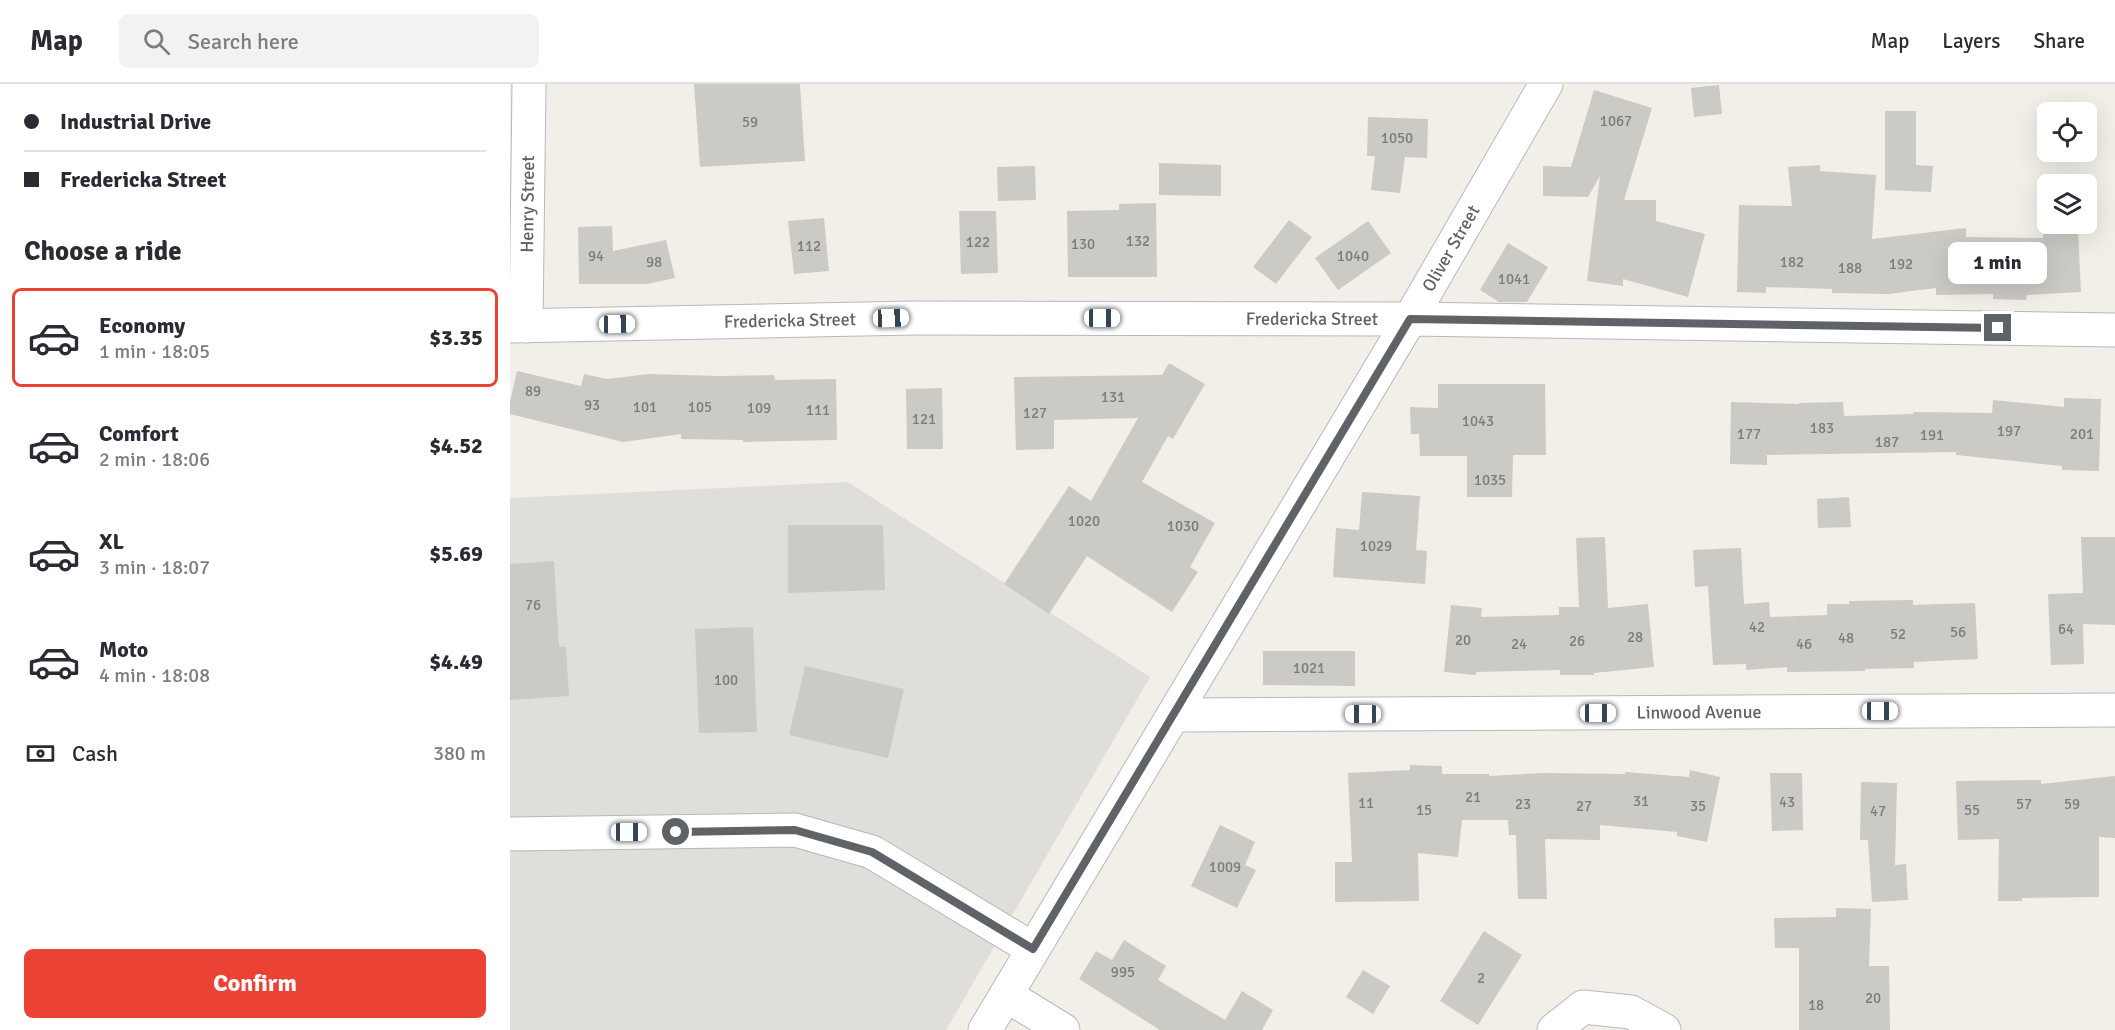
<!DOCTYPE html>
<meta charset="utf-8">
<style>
:root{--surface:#fff;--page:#f2f2f3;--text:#2b2b33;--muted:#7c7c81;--line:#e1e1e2;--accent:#ea4335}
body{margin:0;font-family:Signika,sans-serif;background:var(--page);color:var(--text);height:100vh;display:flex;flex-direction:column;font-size:22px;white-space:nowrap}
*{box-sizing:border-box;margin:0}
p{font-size:20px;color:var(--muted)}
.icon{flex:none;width:33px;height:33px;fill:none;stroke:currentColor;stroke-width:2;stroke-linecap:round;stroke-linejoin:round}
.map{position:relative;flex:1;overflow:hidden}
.details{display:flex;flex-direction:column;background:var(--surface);width:510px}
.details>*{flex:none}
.banner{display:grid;align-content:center;height:132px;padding:0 24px;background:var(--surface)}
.buttons{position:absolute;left:1527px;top:18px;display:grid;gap:12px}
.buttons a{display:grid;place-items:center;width:60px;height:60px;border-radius:9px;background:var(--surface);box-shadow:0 6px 24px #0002;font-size:30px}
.end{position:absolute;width:27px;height:27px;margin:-14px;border:8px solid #5f6368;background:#fff;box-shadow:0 0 0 3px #fff}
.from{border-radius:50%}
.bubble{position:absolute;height:42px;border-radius:9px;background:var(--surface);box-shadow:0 6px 24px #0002;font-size:20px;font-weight:800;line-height:42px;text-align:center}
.car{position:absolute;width:18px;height:36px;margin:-18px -9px;border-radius:8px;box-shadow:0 0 4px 2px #0007;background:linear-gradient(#fff 24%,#345 0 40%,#fff 0 76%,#345 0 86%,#fff 0)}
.banner b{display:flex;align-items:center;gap:21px;height:57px;font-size:22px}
.banner b+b{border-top:2px solid var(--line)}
.banner i{width:15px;height:15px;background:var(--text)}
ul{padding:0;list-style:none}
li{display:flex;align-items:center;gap:18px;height:99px;margin:0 12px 9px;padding:0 12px;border:3px solid transparent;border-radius:9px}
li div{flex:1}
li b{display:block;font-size:22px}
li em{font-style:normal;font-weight:800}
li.current{border-color:var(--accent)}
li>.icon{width:54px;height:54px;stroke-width:1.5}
h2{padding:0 24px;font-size:27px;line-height:72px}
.pay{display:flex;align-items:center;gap:15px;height:66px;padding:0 24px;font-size:22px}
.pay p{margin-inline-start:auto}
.primary-button{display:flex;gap:12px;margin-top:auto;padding:12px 24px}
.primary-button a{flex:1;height:69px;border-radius:9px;background:var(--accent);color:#fff;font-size:24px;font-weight:800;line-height:69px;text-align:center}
header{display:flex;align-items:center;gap:36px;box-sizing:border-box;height:84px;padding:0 30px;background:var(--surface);border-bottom:2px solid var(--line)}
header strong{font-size:28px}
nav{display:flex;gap:33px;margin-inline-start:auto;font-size:21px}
.search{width:420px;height:54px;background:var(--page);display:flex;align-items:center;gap:15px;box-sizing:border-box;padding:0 21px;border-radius:9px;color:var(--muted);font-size:22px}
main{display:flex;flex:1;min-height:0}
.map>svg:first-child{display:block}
.industrial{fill:#e0deda}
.building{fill:#cccac5}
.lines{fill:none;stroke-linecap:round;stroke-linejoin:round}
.minor-casing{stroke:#b5b8bc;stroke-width:35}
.secondary-casing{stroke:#b6babf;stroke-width:35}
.minor{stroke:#fff;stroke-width:33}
.secondary{stroke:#fff;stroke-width:33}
.route{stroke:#5f6368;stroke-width:8}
.labels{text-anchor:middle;stroke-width:4.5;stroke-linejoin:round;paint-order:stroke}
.number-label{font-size:15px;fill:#7a7d7f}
.street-label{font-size:18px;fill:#5f6368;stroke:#fff}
</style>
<header>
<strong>Map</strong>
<div class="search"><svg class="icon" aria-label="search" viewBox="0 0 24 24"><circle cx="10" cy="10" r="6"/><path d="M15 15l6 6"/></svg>Search here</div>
<nav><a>Map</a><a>Layers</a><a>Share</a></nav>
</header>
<main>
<section class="details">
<div class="banner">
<b><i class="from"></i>Industrial Drive</b>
<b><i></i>Fredericka Street</b>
</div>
<h2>Choose a ride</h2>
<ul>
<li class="current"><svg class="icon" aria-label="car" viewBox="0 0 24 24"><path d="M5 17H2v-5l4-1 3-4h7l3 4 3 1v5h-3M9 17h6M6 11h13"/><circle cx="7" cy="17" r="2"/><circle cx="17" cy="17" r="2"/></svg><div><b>Economy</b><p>1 min · 18:05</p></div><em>$3.35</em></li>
<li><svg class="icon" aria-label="car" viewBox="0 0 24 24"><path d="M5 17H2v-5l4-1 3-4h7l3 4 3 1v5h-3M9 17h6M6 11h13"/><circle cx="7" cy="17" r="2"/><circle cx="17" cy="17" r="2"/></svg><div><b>Comfort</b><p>2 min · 18:06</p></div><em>$4.52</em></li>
<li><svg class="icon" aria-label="car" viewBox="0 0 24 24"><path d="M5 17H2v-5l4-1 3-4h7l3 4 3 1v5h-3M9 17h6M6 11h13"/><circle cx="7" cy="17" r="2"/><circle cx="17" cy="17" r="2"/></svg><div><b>XL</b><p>3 min · 18:07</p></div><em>$5.69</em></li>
<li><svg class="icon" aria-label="car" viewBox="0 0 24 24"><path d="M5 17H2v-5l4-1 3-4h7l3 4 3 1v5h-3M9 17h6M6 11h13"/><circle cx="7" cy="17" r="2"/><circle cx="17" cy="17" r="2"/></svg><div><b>Moto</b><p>4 min · 18:08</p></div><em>$4.49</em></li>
</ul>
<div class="pay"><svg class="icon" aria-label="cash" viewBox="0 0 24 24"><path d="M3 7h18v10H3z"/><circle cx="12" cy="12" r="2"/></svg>Cash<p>380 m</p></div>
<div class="primary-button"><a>Confirm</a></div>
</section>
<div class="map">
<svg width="1605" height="946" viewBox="0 0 1605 946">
<rect width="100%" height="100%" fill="#f1efe8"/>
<!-- industrial -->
<polygon class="industrial" points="338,398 640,593 436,946 0,946 0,414"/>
<!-- building -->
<g class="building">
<polygon points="184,0 290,0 295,77 190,83"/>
<polygon points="1209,1 1212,30 1184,33 1181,4"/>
<polygon points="1084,6 1142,24 1114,116 1146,116 1146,137 1195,150 1178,213 1113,195 1113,202 1077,197 1090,92 1078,113 1033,112 1033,82 1061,83"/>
<polygon points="1375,27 1406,27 1406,81 1423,82 1421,108 1375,106"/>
<polygon points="858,33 918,35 917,74 895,73 890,109 861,106 865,72 857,72"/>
<polygon points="649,79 711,81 711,112 649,111"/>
<polygon points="1310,81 1310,87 1366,91 1362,155 1456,144 1456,153 1533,154 1533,150 1568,148 1571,208 1517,211 1516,216 1483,215 1483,210 1426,211 1426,204 1378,210 1322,209 1322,205 1256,203 1256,209 1227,208 1229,121 1282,122 1278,83"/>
<polygon points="525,82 526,116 488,117 487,83"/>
<polygon points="646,119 647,193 558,193 557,127 609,126 609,120"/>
<polygon points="449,127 486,127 488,189 451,190"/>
<polygon points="314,134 319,187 284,190 278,137"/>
<polygon points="779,136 802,153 766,200 743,183"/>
<polygon points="858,137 881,169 828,206 805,174"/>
<polygon points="102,142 103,167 156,156 165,194 137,200 69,200 68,143"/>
<polygon points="998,159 1038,183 1017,218 989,218 970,206"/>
<polygon points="659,279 695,300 663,355 658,352 632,398 705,439 680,483 688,488 662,528 577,472 539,530 494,500 559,402 581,417 628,334 544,336 544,365 506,366 504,293 652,291"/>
<polygon points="7,287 71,302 74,290 97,295 139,290 208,292 264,291 265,296 326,295 327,356 233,358 233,356 171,355 171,350 113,358 0,330 0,318"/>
<polygon points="928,300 1035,300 1036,371 1003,371 1002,413 957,413 957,372 910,372 909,350 901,350 900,323 928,324"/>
<polygon points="432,304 433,365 397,365 396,305"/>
<polygon points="1554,314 1591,315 1589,387 1552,386 1552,382 1446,371 1446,368 1257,371 1257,381 1220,380 1221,318 1289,320 1289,319 1333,318 1334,332 1403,330 1403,328 1482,329 1483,316 1554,323"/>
<polygon points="852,408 910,412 906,466 917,467 915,500 823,493 826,444 849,446"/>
<polygon points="1339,413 1341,443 1308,444 1307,415"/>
<polygon points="278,441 373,441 375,506 278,509"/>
<polygon points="1095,453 1098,524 1138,520 1144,583 1084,589 1084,591 1050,591 1050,586 966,588 966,591 934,588 941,521 972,524 971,533 1049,531 1049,523 1069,523 1066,454"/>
<polygon points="1571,453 1605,453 1605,541 1573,540 1574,580 1541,581 1538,510 1573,509"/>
<polygon points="1231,464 1234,520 1259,518 1260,533 1317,531 1317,520 1339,520 1339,517 1403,516 1403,521 1465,519 1468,575 1404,578 1404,584 1355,585 1355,587 1277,588 1277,583 1236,586 1236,580 1203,581 1198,502 1185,503 1183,466"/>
<polygon points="44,477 49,563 56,563 59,612 0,616 0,480"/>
<polygon points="243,543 247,648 189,649 185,545"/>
<polygon points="753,567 845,567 845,602 753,601"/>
<polygon points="295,582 394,605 378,674 279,651"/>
<polygon points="900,681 932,682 932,690 979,690 979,692 1034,689 1115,690 1115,688 1179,693 1180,686 1210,693 1197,758 1167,752 1167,748 1090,741 1090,756 1035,755 1037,815 1008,815 1006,751 999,751 998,736 952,736 948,773 908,769 909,817 825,818 825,778 842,778 838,689 900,686"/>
<polygon points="1260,689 1292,689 1293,746 1262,747"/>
<polygon points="1605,692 1605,754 1589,753 1589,813 1512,814 1512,817 1488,817 1489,755 1448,756 1446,697 1531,696 1531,700"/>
<polygon points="1351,698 1387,699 1385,781 1396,780 1398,816 1362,818 1358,756 1350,756"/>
<polygon points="710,741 745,758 735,781 746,786 727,824 681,802"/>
<polygon points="1326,824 1361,825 1359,882 1379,882 1380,946 1289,946 1289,864 1265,864 1264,834 1326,833"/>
<polygon points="974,847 1012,871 968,941 930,917"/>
<polygon points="614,856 656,882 648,896 715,936 732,907 763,926 752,946 650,946 569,895 586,867 602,876"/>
<polygon points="853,886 880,902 863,930 836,913"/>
</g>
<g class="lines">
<defs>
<g id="minor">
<path id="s1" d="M0,242L403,234L900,235L1605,246"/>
<path id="s2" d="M16,242L19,0"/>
<path id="s3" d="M664,631L1605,626"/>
<polyline points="0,750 285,746 362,768 523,865"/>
<polyline points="496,911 553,946"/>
<polyline points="1044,946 1073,923 1121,928 1154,946"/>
</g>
<g id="secondary">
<path id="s4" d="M475,946L900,235L1036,0"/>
</g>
</defs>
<!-- minor casing -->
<use href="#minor" class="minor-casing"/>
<!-- secondary casing -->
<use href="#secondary" class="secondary-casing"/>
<!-- minor -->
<use href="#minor" class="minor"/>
<!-- secondary -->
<use href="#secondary" class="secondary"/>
</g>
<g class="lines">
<!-- route -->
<polyline class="route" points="166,748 285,746 362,768 523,865 900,235 1488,244"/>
</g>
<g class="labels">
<!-- number labels -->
<g class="number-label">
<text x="1106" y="42">1067</text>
<text x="240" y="43">59</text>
<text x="887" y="59">1050</text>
<text x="628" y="162">132</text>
<text x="468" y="163">122</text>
<text x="573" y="165">130</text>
<text x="299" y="167">112</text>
<text x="86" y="177">94</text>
<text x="843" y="177">1040</text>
<text x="144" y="183">98</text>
<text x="1282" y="183">182</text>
<text x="1391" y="185">192</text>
<text x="1340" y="189">188</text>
<text x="1004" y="200">1041</text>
<text x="23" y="312">89</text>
<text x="603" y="318">131</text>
<text x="82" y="326">93</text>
<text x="135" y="328">101</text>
<text x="190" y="328">105</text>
<text x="249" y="329">109</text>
<text x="308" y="331">111</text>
<text x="525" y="334">127</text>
<text x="414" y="340">121</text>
<text x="968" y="342">1043</text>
<text x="1312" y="349">183</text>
<text x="1499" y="352">197</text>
<text x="1239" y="355">177</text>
<text x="1572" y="355">201</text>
<text x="1422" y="356">191</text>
<text x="1377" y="363">187</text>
<text x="980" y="401">1035</text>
<text x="574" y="442">1020</text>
<text x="673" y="447">1030</text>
<text x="866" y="467">1029</text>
<text x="23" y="526">76</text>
<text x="1247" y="548">42</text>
<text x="1556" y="550">64</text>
<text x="1448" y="553">56</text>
<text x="1388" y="555">52</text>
<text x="1125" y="558">28</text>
<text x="1336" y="559">48</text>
<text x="953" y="561">20</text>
<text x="1067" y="562">26</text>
<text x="1009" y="565">24</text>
<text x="1294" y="565">46</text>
<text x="799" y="589">1021</text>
<text x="216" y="601">100</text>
<text x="963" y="718">21</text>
<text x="1131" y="722">31</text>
<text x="1277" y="723">43</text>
<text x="856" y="724">11</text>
<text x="1013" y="725">23</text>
<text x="1514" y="725">57</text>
<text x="1562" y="725">59</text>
<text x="1074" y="727">27</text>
<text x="1188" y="727">35</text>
<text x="914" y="731">15</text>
<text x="1462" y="731">55</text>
<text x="1368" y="732">47</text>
<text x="715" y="788">1009</text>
<text x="613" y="893">995</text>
<text x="971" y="899">2</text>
<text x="1363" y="919">20</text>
<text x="1306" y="926">18</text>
</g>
<!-- street labels -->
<g class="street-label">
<text dy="6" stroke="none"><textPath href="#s2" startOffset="122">Henry Street</textPath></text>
<text dy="6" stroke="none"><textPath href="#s4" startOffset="910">Oliver Street</textPath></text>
<text dy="6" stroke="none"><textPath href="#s1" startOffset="802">Fredericka Street</textPath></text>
<text dy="6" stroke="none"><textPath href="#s1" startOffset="280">Fredericka Street</textPath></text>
<text dy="6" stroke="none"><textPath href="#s3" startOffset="525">Linwood Avenue</textPath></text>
</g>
</g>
</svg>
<div class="buttons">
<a><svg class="icon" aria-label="locate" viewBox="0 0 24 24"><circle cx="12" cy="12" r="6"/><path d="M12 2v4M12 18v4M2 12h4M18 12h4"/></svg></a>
<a><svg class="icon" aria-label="layers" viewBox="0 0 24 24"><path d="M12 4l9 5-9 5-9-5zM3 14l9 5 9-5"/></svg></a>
</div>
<i class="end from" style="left:166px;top:748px"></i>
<i class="end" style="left:1488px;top:244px"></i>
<div class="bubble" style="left:1438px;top:158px;width:99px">1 min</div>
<i class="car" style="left:381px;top:234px;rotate:88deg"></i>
<i class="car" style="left:592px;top:234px;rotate:90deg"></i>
<i class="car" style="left:107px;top:240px;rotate:89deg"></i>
<i class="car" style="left:1370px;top:627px;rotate:90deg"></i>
<i class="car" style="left:1088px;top:629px;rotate:90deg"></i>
<i class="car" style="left:853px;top:630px;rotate:270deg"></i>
<i class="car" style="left:119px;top:748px;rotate:90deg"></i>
</div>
</main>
